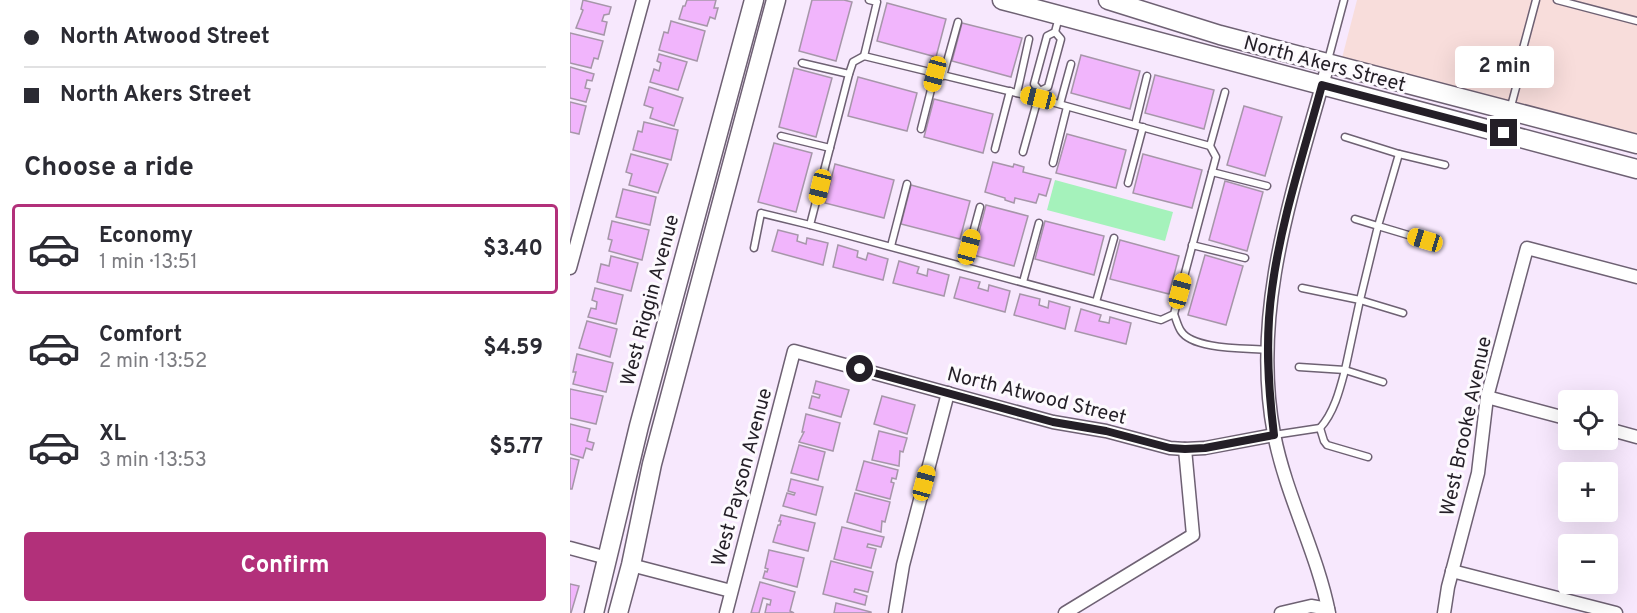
<!DOCTYPE html>
<meta charset="utf-8">
<style>
:root{--surface:#fff;--page:#f2f2f3;--text:#2b2b33;--muted:#7c7c81;--line:#e1e1e2;--accent:#b2307a}
body{margin:0;font-family:Overpass,sans-serif;background:var(--page);color:var(--text);height:100vh;display:flex;flex-direction:column;font-size:22px;white-space:nowrap}
*{box-sizing:border-box;margin:0}
p{font-size:20px;color:var(--muted)}
.icon{flex:none;width:33px;height:33px;fill:none;stroke:currentColor;stroke-width:2;stroke-linecap:round;stroke-linejoin:round}
.map{position:relative;flex:1;overflow:hidden}
.panel{display:flex;flex-direction:column;background:var(--surface);width:570px}
.panel>*{flex:none}
.top-card{display:grid;align-content:center;height:132px;padding:0 24px;background:var(--surface)}
.tools{position:absolute;left:988px;top:390px;display:grid;gap:12px}
.tools a{display:grid;place-items:center;width:60px;height:60px;border-radius:6px;background:var(--surface);box-shadow:0 6px 24px #0002;font-size:30px}
.end{position:absolute;width:27px;height:27px;margin:-14px;border:8px solid #241f27;background:#fff;box-shadow:0 0 0 3px #fff}
.from{border-radius:50%}
.bubble{position:absolute;height:42px;border-radius:6px;background:var(--surface);box-shadow:0 6px 24px #0002;font-size:20px;font-weight:700;line-height:42px;text-align:center}
.car{position:absolute;width:18px;height:36px;margin:-18px -9px;border-radius:8px;box-shadow:0 0 4px 2px #0007;background:linear-gradient(#f5c518 24%,#345 0 40%,#f5c518 0 76%,#345 0 86%,#f5c518 0)}
.top-card b{display:flex;align-items:center;gap:21px;height:57px;font-size:22px}
.top-card b+b{border-top:2px solid var(--line)}
.top-card i{width:15px;height:15px;background:var(--text)}
ul{padding:0;list-style:none}
li{display:flex;align-items:center;gap:18px;height:90px;margin:0 12px 9px;padding:0 12px;border:3px solid transparent;border-radius:6px}
li div{flex:1}
li b{display:block;font-size:22px}
li em{font-style:normal;font-weight:700}
li.on{border-color:var(--accent)}
li>.icon{width:54px;height:54px;stroke-width:1.5}
h2{padding:0 24px;font-size:27px;line-height:72px}
.primary-button{display:flex;gap:12px;margin-top:auto;padding:12px 24px}
.primary-button a{flex:1;height:69px;border-radius:6px;background:var(--accent);color:#fff;font-size:24px;font-weight:700;line-height:69px;text-align:center}
main{display:flex;flex:1;min-height:0}
.map>svg:first-child{display:block}
.education{fill:#f8dddb}
.green{fill:#a5f2bb}
.building{fill:#f1b5fc;stroke:#a696a9;stroke-width:1.5}
.lines{fill:none;stroke-linecap:round;stroke-linejoin:round}
.service-casing{stroke:#6e6173;stroke-width:9}
.minor-casing{stroke:#6e6173;stroke-width:15}
.secondary-casing{stroke:#6e6173;stroke-width:21}
.service{stroke:#fff;stroke-width:6}
.minor{stroke:#fff;stroke-width:12}
.secondary{stroke:#fff;stroke-width:18}
.route{stroke:#241f27;stroke-width:8}
.labels{text-anchor:middle;stroke-width:6;stroke-linejoin:round;paint-order:stroke}
.street-label{font-size:20px;fill:#241f27;stroke:#fdfafe}
</style>
<main>
<section class="panel">
<div class="top-card">
<b><i class="from"></i>North Atwood Street</b>
<b><i></i>North Akers Street</b>
</div>
<h2>Choose a ride</h2>
<ul>
<li class="on"><svg class="icon" aria-label="car" viewBox="0 0 24 24"><path d="M5 17H2v-5l4-1 3-4h7l3 4 3 1v5h-3M9 17h6M6 11h13"/><circle cx="7" cy="17" r="2"/><circle cx="17" cy="17" r="2"/></svg><div><b>Economy</b><p>1 min · 13:51</p></div><em>$3.40</em></li>
<li><svg class="icon" aria-label="car" viewBox="0 0 24 24"><path d="M5 17H2v-5l4-1 3-4h7l3 4 3 1v5h-3M9 17h6M6 11h13"/><circle cx="7" cy="17" r="2"/><circle cx="17" cy="17" r="2"/></svg><div><b>Comfort</b><p>2 min · 13:52</p></div><em>$4.59</em></li>
<li><svg class="icon" aria-label="car" viewBox="0 0 24 24"><path d="M5 17H2v-5l4-1 3-4h7l3 4 3 1v5h-3M9 17h6M6 11h13"/><circle cx="7" cy="17" r="2"/><circle cx="17" cy="17" r="2"/></svg><div><b>XL</b><p>3 min · 13:53</p></div><em>$5.77</em></li>
</ul>
<div class="primary-button"><a>Confirm</a></div>
</section>
<div class="map">
<svg width="1067" height="613" viewBox="0 0 1067 613">
<rect width="100%" height="100%" fill="#f7e8fd"/>
<!-- education -->
<polygon class="education" points="787,0 1067,0 1067,134 772,58"/>
<!-- green -->
<polygon class="green" points="485,180 603,212 595,241 477,210"/>
<!-- building -->
<g class="building">
<polygon points="13,0 41,7 39,14 34,15 32,21 37,22 34,35 6,28 13,10 11,9"/>
<polygon points="117,0 146,0 144,8 148,8 145,19 140,17 137,26 109,19 113,6 115,6"/>
<polygon points="242,0 274,0 282,2 266,61 229,51"/>
<polygon points="317,3 376,19 366,57 307,41"/>
<polygon points="101,21 135,31 127,61 89,50 94,32 98,33"/>
<polygon points="392,23 452,38 441,77 382,61"/>
<polygon points="0,33 33,41 28,59 24,58 21,68 0,63"/>
<polygon points="89,54 117,62 108,90 80,82 84,69 89,71 91,63 87,61"/>
<polygon points="511,55 570,71 560,109 501,93"/>
<polygon points="0,67 24,74 22,81 17,80 15,88 20,89 16,102 0,98"/>
<polygon points="224,68 262,78 246,137 209,127"/>
<polygon points="585,75 644,90 634,129 575,113"/>
<polygon points="288,77 347,93 337,131 278,116"/>
<polygon points="79,87 113,98 104,126 80,118 83,108 74,105"/>
<polygon points="364,99 423,114 413,153 354,137"/>
<polygon points="0,102 16,106 9,134 0,132"/>
<polygon points="674,106 712,117 695,176 657,165"/>
<polygon points="74,122 108,130 101,160 63,150 68,131 72,132"/>
<polygon points="497,134 556,150 546,188 486,173"/>
<polygon points="204,143 242,153 226,212 188,202"/>
<polygon points="61,154 98,164 88,193 59,185 62,174 56,172"/>
<polygon points="573,154 632,170 622,208 563,193"/>
<polygon points="423,162 443,167 444,164 454,167 453,172 481,179 476,196 469,194 466,203 445,198 444,203 435,200 435,198 415,192"/>
<polygon points="265,164 324,180 314,218 255,203"/>
<polygon points="655,181 693,192 677,251 639,240"/>
<polygon points="341,185 400,201 390,239 331,224"/>
<polygon points="53,189 86,197 80,225 46,217"/>
<polygon points="416,205 458,216 444,266 403,255"/>
<polygon points="42,221 79,230 72,260 39,251 42,240 38,239"/>
<polygon points="475,221 534,236 524,275 465,259"/>
<polygon points="208,230 228,235 227,241 236,244 237,238 258,243 253,265 202,251"/>
<polygon points="550,240 609,256 599,294 540,279"/>
<polygon points="268,245 288,251 287,257 296,260 298,253 318,259 313,280 263,267"/>
<polygon points="635,255 673,266 656,325 618,315"/>
<polygon points="41,256 68,263 61,291 27,282 31,264 39,266"/>
<polygon points="329,261 349,267 347,273 357,276 358,269 379,275 374,296 323,283"/>
<polygon points="390,277 410,282 408,288 418,291 419,285 440,291 435,312 384,298"/>
<polygon points="25,288 53,295 46,324 18,317 21,308 26,309 27,302 22,300"/>
<polygon points="450,294 470,299 469,305 478,308 479,301 500,307 495,329 444,315"/>
<polygon points="511,309 531,315 529,321 539,323 540,317 561,323 556,344 505,331"/>
<polygon points="17,321 47,329 40,357 9,348"/>
<polygon points="7,354 43,363 36,392 3,384 6,372 3,372"/>
<polygon points="246,381 279,390 271,417 239,408 242,396 249,398 250,395 243,393"/>
<polygon points="0,389 33,396 26,424 0,418"/>
<polygon points="312,396 345,405 337,434 304,424"/>
<polygon points="236,414 270,423 263,451 229,442 234,432 232,432"/>
<polygon points="0,424 20,429 17,441 24,443 22,450 16,448 13,458 0,454"/>
<polygon points="309,431 337,438 333,452 330,451 329,466 302,460"/>
<polygon points="229,445 255,452 248,480 221,473"/>
<polygon points="0,458 9,460 2,489 0,489"/>
<polygon points="294,461 328,470 326,479 322,478 321,482 324,483 320,499 286,490"/>
<polygon points="221,479 253,487 246,515 213,506 217,493 224,495 225,493 218,491"/>
<polygon points="285,493 320,502 315,522 312,521 311,532 277,522"/>
<polygon points="211,515 245,523 238,551 203,542 208,525 210,525 211,521 209,521"/>
<polygon points="272,527 314,537 311,547 298,544 297,547 306,549 301,568 264,559"/>
<polygon points="199,550 234,558 227,587 193,578 195,571 197,572 198,569 195,568"/>
<polygon points="261,561 303,572 298,592 285,589 284,592 297,596 295,605 253,594"/>
<polygon points="190,582 225,592 220,611 224,613 195,613 197,604 200,605 201,600 193,598 189,613 181,613"/>
<polygon points="0,584 9,586 1,613 0,613"/>
<polygon points="266,603 301,612 301,613 264,613"/>
</g>
<g class="lines">
<defs>
<g id="service">
<polyline points="987,0 1067,21"/>
<polygon points="294,56 467,98 640,146 646,157 604,314 591,320 240,225 279,74 283,62"/>
<polyline points="294,56 307,2 299,0"/>
<polyline points="758,60 774,0"/>
<polyline points="232,63 279,74"/>
<polyline points="373,76 388,22"/>
<polyline points="470,91 464,84 477,36 485,32 489,17"/>
<polyline points="447,93 459,39"/>
<polyline points="490,104 501,64"/>
<polyline points="940,110 952,65 951,56 966,0"/>
<polyline points="565,125 577,76"/>
<polyline points="351,129 365,74"/>
<polyline points="211,136 260,148"/>
<polyline points="775,137 829,154"/>
<polyline points="640,146 655,92"/>
<polyline points="425,149 440,91"/>
<polyline points="453,152 470,91 478,87 491,39 485,32"/>
<polyline points="483,163 497,107"/>
<polyline points="642,172 697,186"/>
<polyline points="558,183 573,127"/>
<polyline points="785,219 808,226 790,300 833,313"/>
<polyline points="855,240 808,226 829,154 875,165"/>
<polyline points="622,245 675,258"/>
<polyline points="321,246 337,184"/>
<polyline points="184,248 191,213 240,225"/>
<polyline points="394,266 410,207"/>
<polyline points="453,282 469,223"/>
<polyline points="526,302 544,238"/>
<path d="M604,314C606,319 608,327 611,331C623,350 677,348 697,350"/>
<polyline points="729,367 775,370 790,300 732,288"/>
<path d="M750,428C764,413 770,389 775,370L813,382"/>
<polyline points="704,435 750,428 754,441 757,445 798,457"/>
</g>
<g id="minor">
<path d="M758,64C725,185 680,308 704,434C716,496 747,552 759,613"/>
<polyline points="0,268 73,0"/>
<polyline points="917,397 999,419"/>
<polyline points="1038,429 1067,437"/>
<polyline points="0,548 37,558"/>
<polyline points="61,565 161,591"/>
<polyline points="882,571 1046,613"/>
<polyline points="156,613 224,351 483,422 536,431 600,448 615,449 635,448 704,435"/>
<polyline points="325,613 333,565 378,393"/>
<polyline points="495,613 623,535 615,449"/>
<polyline points="711,613 741,606 758,609"/>
<polyline points="874,613 878,587 908,473 917,397 957,248 1067,277"/>
</g>
<g id="secondary">
<polyline points="432,0 1067,169"/>
<polyline points="538,0 650,35 1067,144"/>
<polyline points="24,613 69,426 184,0"/>
<polyline points="48,613 61,565 82,464 206,0"/>
</g>
</defs>
<!-- service casing -->
<use href="#service" class="service-casing"/>
<!-- minor casing -->
<use href="#minor" class="minor-casing"/>
<!-- secondary casing -->
<use href="#secondary" class="secondary-casing"/>
<!-- service -->
<use href="#service" class="service"/>
<!-- minor -->
<use href="#minor" class="minor"/>
<!-- secondary -->
<use href="#secondary" class="secondary"/>
</g>
<g class="lines">
<!-- route -->
<path class="route" d="M290,369L483,422L536,431L600,448L615,449L635,448L704,435C698,386 695,338 702,289C711,220 734,152 752,85L934,133"/>
</g>
<g class="labels">
<!-- street labels -->
<g class="street-label">
<text transform="translate(755 63) rotate(15)" y="7">North Akers Street</text>
<text transform="translate(79 300) rotate(-75)" y="7">West Riggin Avenue</text>
<text transform="translate(467 395) rotate(14)" y="7">North Atwood Street</text>
<text transform="translate(895 426) rotate(-78)" y="7">West Brooke Avenue</text>
<text transform="translate(171 477) rotate(-75)" y="7">West Payson Avenue</text>
</g>
</g>
</svg>
<div class="tools">
<a><svg class="icon" aria-label="locate" viewBox="0 0 24 24"><circle cx="12" cy="12" r="6"/><path d="M12 2v4M12 18v4M2 12h4M18 12h4"/></svg></a>
<a>+</a>
<a>−</a>
</div>
<i class="end from" style="left:290px;top:369px"></i>
<i class="end" style="left:934px;top:133px"></i>
<div class="bubble" style="left:885px;top:46px;width:99px">2 min</div>
<i class="car" style="left:365px;top:74px;rotate:195deg"></i>
<i class="car" style="left:468px;top:98px;rotate:284deg"></i>
<i class="car" style="left:250px;top:187px;rotate:194deg"></i>
<i class="car" style="left:855px;top:240px;rotate:287deg"></i>
<i class="car" style="left:399px;top:247px;rotate:15deg"></i>
<i class="car" style="left:610px;top:291px;rotate:15deg"></i>
<i class="car" style="left:354px;top:483px;rotate:15deg"></i>
</div>
</main>
